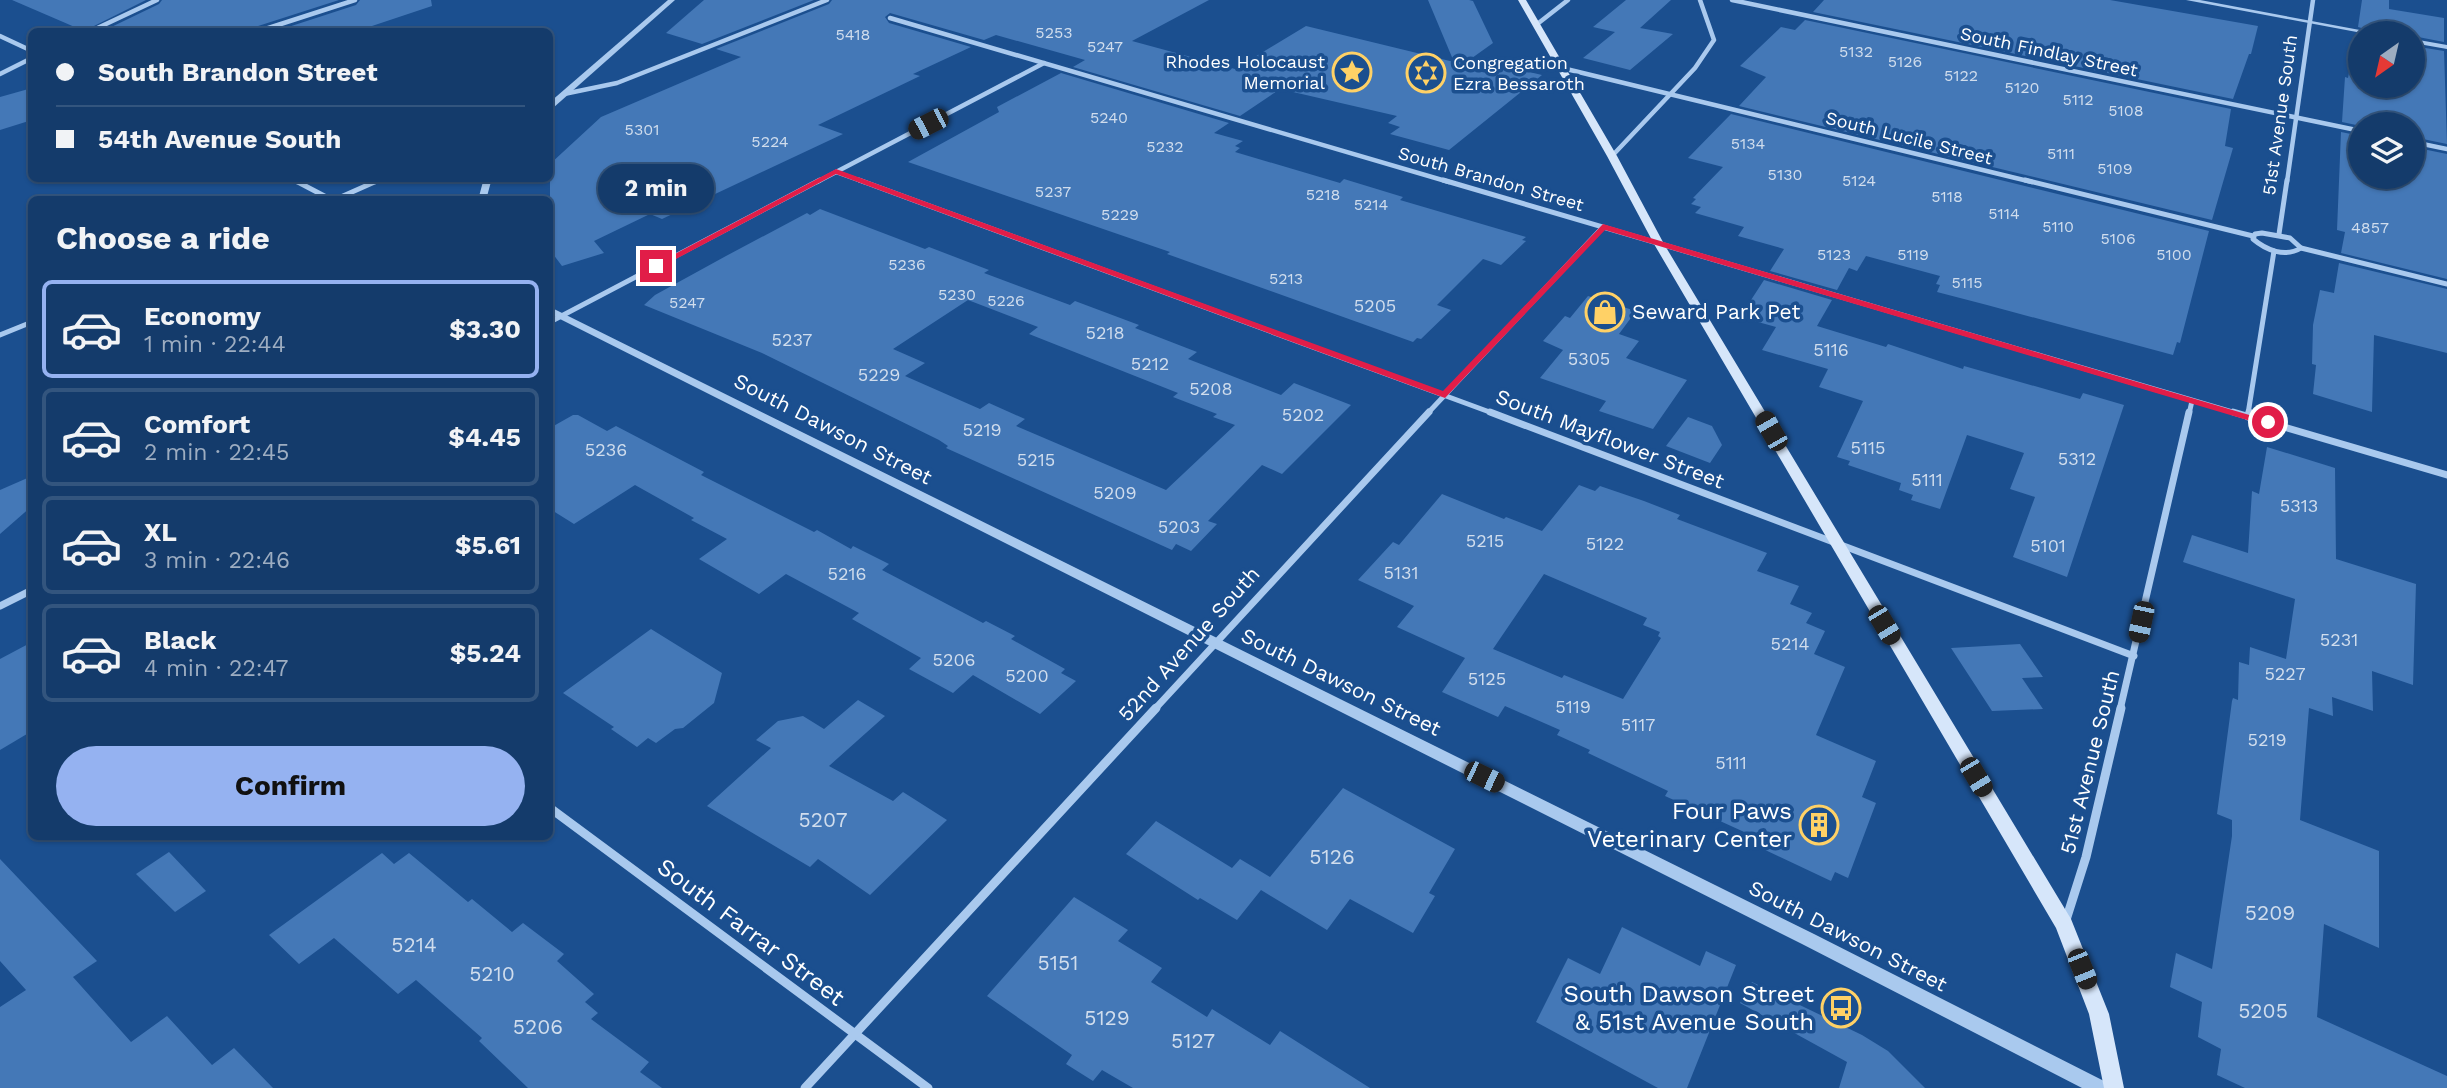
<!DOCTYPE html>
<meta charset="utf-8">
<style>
:root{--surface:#143b6b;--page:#1d4271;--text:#f1f3f6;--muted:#9dadc1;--line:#33557e;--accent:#95b2f1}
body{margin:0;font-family:"Work Sans",sans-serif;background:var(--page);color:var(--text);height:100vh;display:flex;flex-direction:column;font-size:26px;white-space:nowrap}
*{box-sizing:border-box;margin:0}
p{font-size:23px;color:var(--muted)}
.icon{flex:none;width:38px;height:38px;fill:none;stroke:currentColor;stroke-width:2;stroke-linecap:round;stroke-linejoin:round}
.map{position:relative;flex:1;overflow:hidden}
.drawer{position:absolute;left:28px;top:196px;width:525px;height:644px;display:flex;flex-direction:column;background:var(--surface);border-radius:10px;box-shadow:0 2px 5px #0004,0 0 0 2px var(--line)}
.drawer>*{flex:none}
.banner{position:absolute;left:28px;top:28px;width:525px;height:154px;border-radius:10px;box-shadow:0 2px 5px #0004,0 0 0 2px var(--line);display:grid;align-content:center;height:154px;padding:0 28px;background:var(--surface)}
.needle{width:46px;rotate:214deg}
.controls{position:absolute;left:2348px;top:21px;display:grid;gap:14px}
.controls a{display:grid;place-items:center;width:77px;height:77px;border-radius:50%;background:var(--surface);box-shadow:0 2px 5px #0004,0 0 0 2px var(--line);font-size:35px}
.end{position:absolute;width:32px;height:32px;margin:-16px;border:9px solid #e11d48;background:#fff;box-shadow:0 0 0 4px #fff}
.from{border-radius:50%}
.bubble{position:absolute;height:49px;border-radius:24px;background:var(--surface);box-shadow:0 2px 5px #0004,0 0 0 2px var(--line);font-size:23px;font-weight:700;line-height:49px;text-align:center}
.car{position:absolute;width:21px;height:42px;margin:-21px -10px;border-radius:9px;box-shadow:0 0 5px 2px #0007;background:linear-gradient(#222 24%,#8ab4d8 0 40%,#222 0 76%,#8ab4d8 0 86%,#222 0)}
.banner b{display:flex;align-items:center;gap:24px;height:66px;font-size:26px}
.banner b+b{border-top:2px solid var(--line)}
.banner i{width:18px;height:18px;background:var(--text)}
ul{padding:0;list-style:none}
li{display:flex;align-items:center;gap:21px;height:98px;margin:0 14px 10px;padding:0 14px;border:4px solid var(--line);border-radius:10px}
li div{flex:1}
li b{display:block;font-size:26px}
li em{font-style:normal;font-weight:700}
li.active{border-color:var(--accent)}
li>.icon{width:63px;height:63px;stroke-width:1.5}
h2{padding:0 28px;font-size:32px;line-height:84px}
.action{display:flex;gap:14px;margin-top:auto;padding:14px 28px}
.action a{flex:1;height:80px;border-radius:42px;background:var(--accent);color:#111;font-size:28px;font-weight:700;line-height:80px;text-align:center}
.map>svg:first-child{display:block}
.building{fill:#4478b7;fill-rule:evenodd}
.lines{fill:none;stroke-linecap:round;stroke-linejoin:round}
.minor-far3{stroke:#a9c9ee;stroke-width:4.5}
.minor-far2{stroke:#a9c9ee;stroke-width:5}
.minor-far1{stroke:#a9c9ee;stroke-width:7}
.minor{stroke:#a9c9ee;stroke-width:9}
.tertiary{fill:#a9c9ee;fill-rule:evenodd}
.secondary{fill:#d6e6fa;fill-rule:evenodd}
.route{fill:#e11d48}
.labels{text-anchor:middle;stroke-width:7;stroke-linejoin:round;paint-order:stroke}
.far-number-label{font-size:16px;fill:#d0dded}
.far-street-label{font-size:18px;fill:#fff;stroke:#1b4f8f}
.far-poi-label{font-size:18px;fill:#fff;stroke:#1b4f8f;text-anchor:end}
.number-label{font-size:18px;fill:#d0dded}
.poi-label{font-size:21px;fill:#fff;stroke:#1b4f8f;text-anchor:start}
.street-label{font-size:21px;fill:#fff;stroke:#1b4f8f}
.near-number-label{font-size:21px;fill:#d0dded}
.near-poi-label{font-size:24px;fill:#fff;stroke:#1b4f8f;text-anchor:end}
.near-street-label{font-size:24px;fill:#fff;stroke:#1b4f8f}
</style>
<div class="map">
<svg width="2447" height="1088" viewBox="0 0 2447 1088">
<rect width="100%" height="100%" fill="#1b4f8f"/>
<!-- building -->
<g class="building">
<polygon points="12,0 146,0 84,31"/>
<polygon points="162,0 339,0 255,27 251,32 101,32 159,4"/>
<polygon points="360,0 431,0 432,6 354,32 273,32 356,5"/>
<polygon points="704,0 814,0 702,44 666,33"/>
<polygon points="832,0 1209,0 1132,41 1235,69 1306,26 1454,62 1428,0 1469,0 1473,1 1493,43 1472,58 1542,75 1449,150 1390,134 1400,127 1388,123 1397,116 1280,89 1240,116 1073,67 1085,60 996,35 984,40 890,13 885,17 889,23 971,47 913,74 920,76 818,125 843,134 662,219 650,214 594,241 604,253 562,266 550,250 550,180 532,179 550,178 550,164 601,117 741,57 716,49 829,4"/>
<polygon points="1626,0 1671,0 1640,28 1673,34 1630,70 1583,58 1615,32 1593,27"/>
<polygon points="1824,0 2110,0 2258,26 2251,54 2249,54 2233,99 1813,12"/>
<polygon points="2362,0 2389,0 2389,9 2444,18 2444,42 2413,36 2413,33 2379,33 2358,27"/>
<polygon points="1805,20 2231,109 2225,146 2233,148 2212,220 1739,106 1766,77 1740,66 1781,27 1795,30"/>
<polygon points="2356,35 2361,35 2361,86 2413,86 2413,46 2444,51 2447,144 2413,137 2413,124 2361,126 2342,122 2345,77 2348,78"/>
<polygon points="1061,73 1229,123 1214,133 1243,141 1235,146 1240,148 1235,152 1340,183 1344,179 1403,197 1400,200 1526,237 1522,240 1526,241 1501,265 1483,259 1437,305 1451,310 1421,339 1417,338 1413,342 1167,254 1170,252 908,162 999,112 997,107"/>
<polygon points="32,88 32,120 0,130 0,97"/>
<polygon points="1731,114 2209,231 2180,343 2177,342 2173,355 1987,305 1937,292 1940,285 1936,284 1940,276 1866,256 1857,271 1849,268 1837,290 1770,271 1784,249 1738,236 1744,227 1695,213 1701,207 1691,204 1696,199 1693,198 1723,167 1688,158"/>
<polygon points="2341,132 2361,136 2361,177 2413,177 2413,147 2447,154 2447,279 2341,253 2345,232 2337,230"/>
<path d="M820,209L925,249L929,247L989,270L984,273L1070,305L1075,301L1139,325L1135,328L1197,352L1188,359L1281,395L1294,383L1351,405L1282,474L1262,465L1208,521L1217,524L1191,551L1176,544L1172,550L946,448L948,446L939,440L762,353L644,305L655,295L726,256L807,213L810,215ZM968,300L1038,327L1029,334L1178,393L1173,397L1217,414L1213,417L1235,425L1166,490L1016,426L1025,419L989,403L980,409L905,376L925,363L893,349Z"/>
<polygon points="2339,263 2447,289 2447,353 2374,335 2372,412 2313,394 2316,365 2312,364 2313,325 2320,290 2334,293"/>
<polygon points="1764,280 1832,300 1817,326 1886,347 1888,344 1963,369 1964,366 2080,399 2083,393 2124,405 2067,577 2013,557 2035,497 2010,489 2024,453 1967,435 1940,509 1911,500 1913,495 1899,490 1901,483 1848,465 1850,461 1837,457 1863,401 1819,387 1828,369 1762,350 1776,327 1740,317"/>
<polygon points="1588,296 1636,311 1619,334 1639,341 1626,358 1687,380 1653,429 1599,411 1606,401 1540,378 1563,350 1543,341 1565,316 1570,318"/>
<polygon points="573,415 578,415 607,431 616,426 704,472 701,475 814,532 817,530 851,549 853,546 889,564 882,570 983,623 986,621 1015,636 1011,639 1065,669 1061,673 1076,681 1040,714 973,675 953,693 909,669 921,658 852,619 859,613 786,574 759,594 699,559 727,539 691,520 694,518 635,485 574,524 550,509 550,428"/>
<polygon points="1688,417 1712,426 1722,445 1710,463 1666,446"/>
<polygon points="2267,447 2335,468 2336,559 2416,584 2413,685 2372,671 2373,711 2332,697 2333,716 2309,708 2300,820 2379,851 2379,948 2324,924 2317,1017 2447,1076 2447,1088 2245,1088 2217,1075 2221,1049 2198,1037 2202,1002 2170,987 2176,953 2212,969 2232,836 2232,820 2217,814 2232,701 2233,698 2238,700 2239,662 2249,665 2250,647 2286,659 2295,599 2183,562 2192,535 2248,553 2252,491 2259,494"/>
<polygon points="32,476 32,506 0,534 0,490"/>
<path d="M1579,485L1595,491L1600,486L1644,501L1680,515L1677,519L1767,553L1757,571L1799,586L1790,604L1812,613L1806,623L1825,631L1814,654L1845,667L1816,735L1876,761L1862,797L1876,803L1848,878L1835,872L1831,881L1761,848L1764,841L1665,796L1668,791L1588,753L1590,750L1557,735L1560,730L1505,706L1498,717L1442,692L1465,658L1397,627L1414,606L1358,580L1393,542L1399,545L1442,494L1504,519L1506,517L1542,531ZM1544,574L1647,618L1643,625L1660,632L1658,636L1661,638L1623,699L1564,675L1562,678L1493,649Z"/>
<polygon points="651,629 722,673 714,703 683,728 675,729 656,743 648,738 637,747 611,729 614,727 563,693"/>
<polygon points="32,642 32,731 0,750 0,659"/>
<polygon points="2020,644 2043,677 2022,678 2043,709 1992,711 1951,648"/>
<polygon points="858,700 885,716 829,766 893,801 903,792 947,820 870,895 818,859 810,867 707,806 771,748 756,740 778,721 803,716 824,729"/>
<polygon points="1343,788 1455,849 1429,893 1435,896 1413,933 1350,899 1327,930 1261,890 1237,920 1200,898 1198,900 1126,854 1156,821 1232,868 1240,859 1270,877"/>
<polygon points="169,852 206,891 175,912 136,874"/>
<polygon points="382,853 394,864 409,853 468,902 472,899 512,932 523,923 564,954 557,961 594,994 585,1002 598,1013 591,1019 649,1062 640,1072 662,1088 528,1088 479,1041 482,1038 416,980 398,994 334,938 299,964 269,935"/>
<polygon points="0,859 97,961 73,977 131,1042 167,1016 212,1065 234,1048 273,1088 0,1088 0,1007 26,990 0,961"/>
<polygon points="1074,897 1128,930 1118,941 1162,968 1151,982 1207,1017 1212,1009 1270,1045 1280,1031 1370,1088 1133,1088 1102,1070 1093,1081 1066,1064 1072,1055 987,996"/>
<polygon points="1622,927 1700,966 1706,951 1736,965 1687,1088 1658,1088 1536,1022 1568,958 1600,974"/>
<polygon points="1752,982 1862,1035 1888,1051 1925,1088 1839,1088 1847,1062 1740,1003"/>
</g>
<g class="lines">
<!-- minor-far3 -->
<g class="minor-far3">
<polyline points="1732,0 2361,131"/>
<polyline points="890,18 1449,182"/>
<polyline points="1536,25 1568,0"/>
<polyline points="89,32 157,0"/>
<polyline points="256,32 355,0"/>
<polyline points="0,36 32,51"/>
<polyline points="1558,67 2032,182"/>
<polyline points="0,74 32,58"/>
<polyline points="564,94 617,83 827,0"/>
<polyline points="2413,142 2447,149"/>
<polyline points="1612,156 1695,68 1714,40 1700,0"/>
<polyline points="836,172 864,182"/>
<polyline points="289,178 297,182"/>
<polyline points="375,182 385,178"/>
<polyline points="817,182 1044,63"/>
<polyline points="2287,182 2313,0"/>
</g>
<!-- minor-far2 -->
<g class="minor-far2">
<polyline points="294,180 332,200"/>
<polyline points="859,180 1495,414"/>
<polyline points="1443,180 2239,414"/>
<polyline points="2025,180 2253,236"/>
<polyline points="334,200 379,180"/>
<path d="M2262,233L2290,238L2301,248C2285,258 2266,250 2253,239L2255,234Z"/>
<polyline points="2279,234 2287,180"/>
<polyline points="2301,248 2447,284"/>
<polyline points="550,322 820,180"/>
<polyline points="0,335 32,322"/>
<polyline points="1427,414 1603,227"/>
<polyline points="2189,414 2192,401"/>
<polyline points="2248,414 2274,251"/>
</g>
<!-- minor-far1 -->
<g class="minor-far1">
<polyline points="1490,412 2134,656"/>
<polyline points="2233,412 2447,475"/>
<polyline points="2248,417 2249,412"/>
<polyline points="0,606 32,590"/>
<polyline points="1154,710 1429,412"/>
<polyline points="2120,710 2189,412"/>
</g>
<!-- minor -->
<g class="minor">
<polyline points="550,808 928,1088"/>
<polyline points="2066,920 2086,857 2121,708"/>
<polyline points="805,1088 1156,708"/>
</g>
<!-- tertiary -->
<g class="tertiary">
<polygon points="668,0 675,0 553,108 550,108 550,102"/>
<polygon points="2186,0 2200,0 2376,33 2362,33"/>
<polygon points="2413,39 2447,45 2447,49 2413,43"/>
<polygon points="484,178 492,178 486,200 478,200"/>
<polygon points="550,307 1814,934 2106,1082 2109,1088 2082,1088 1802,944 550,314"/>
</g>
<!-- secondary -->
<polygon class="secondary" points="1518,0 1526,0 1617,156 1664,244 2071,919 2109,1014 2124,1088 2104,1088 2089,1014 2056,928 1654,244 1607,156"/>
</g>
<!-- route -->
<polygon class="route" points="836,169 1443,391 1603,224 2273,422 2264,425 1605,230 1445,398 836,174 659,268 652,266"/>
<!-- icons -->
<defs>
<symbol id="sight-ring" viewBox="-11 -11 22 22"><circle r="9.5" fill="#1b4f8f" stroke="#ffd166" stroke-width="1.5"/><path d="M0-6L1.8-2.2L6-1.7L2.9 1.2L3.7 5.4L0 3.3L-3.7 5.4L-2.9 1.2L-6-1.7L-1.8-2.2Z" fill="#ffd166"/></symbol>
<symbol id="synagogue-ring" viewBox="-11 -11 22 22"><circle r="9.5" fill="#1b4f8f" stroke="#ffd166" stroke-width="1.5"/><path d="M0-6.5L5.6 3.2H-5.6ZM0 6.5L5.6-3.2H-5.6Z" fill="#ffd166"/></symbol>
<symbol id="shop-ring" viewBox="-11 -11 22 22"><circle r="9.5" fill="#1b4f8f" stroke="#ffd166" stroke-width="1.5"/><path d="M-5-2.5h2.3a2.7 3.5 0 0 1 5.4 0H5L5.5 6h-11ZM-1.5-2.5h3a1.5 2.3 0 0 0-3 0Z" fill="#ffd166"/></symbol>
<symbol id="building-ring" viewBox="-11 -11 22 22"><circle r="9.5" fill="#1b4f8f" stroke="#ffd166" stroke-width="1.5"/><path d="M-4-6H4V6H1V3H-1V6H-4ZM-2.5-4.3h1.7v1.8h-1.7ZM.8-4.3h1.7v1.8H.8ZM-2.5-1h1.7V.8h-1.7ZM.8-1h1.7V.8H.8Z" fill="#ffd166"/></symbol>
<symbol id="bus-ring" viewBox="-11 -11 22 22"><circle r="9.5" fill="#1b4f8f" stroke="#ffd166" stroke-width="1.5"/><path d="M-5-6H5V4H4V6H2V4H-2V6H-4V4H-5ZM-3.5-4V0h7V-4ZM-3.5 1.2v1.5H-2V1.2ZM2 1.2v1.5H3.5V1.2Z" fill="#ffd166"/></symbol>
</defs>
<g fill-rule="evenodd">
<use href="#sight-ring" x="1330" y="50" width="44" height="44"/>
<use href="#synagogue-ring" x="1404" y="51" width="44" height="44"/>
<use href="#shop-ring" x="1583" y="290" width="44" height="44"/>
<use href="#building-ring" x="1797" y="803" width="44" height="44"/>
<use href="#bus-ring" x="1819" y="986" width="44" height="44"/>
</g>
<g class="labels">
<!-- far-number labels -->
<g class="far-number-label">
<text x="1054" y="38">5253</text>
<text x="853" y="40">5418</text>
<text x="1105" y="52">5247</text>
<text x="1856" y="57">5132</text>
<text x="1905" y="67">5126</text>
<text x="1961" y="81">5122</text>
<text x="2022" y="93">5120</text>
<text x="2078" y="105">5112</text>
<text x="2126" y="116">5108</text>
<text x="1109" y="123">5240</text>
<text x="642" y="135">5301</text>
<text x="770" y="147">5224</text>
<text x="1748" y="149">5134</text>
<text x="1165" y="152">5232</text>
<text x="2061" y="159">5111</text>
<text x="2115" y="174">5109</text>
<text x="1785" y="180">5130</text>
<text x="1859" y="186">5124</text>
<text x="1053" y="197">5237</text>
<text x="1323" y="200">5218</text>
<text x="1947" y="202">5118</text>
<text x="1371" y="210">5214</text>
<text x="2004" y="219">5114</text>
<text x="1120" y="220">5229</text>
<text x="2058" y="232">5110</text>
<text x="2370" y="233">4857</text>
<text x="2118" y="244">5106</text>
<text x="1834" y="260">5123</text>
<text x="1913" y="260">5119</text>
<text x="2174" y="260">5100</text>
<text x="907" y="270">5236</text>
<text x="1286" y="284">5213</text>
<text x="1967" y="288">5115</text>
<text x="957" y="300">5230</text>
<text x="1006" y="306">5226</text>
<text x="687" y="308">5247</text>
</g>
<!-- far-street labels -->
<g class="far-street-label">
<text transform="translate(2049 52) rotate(12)" y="6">South Findlay Street</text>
<text transform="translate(2280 115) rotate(-82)" y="6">51st Avenue South</text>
<text transform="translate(1909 138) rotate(14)" y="6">South Lucile Street</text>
<text transform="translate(1491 179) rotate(16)" y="6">South Brandon Street</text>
</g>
<!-- far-poi labels -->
<g class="far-poi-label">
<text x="1325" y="68">Rhodes Holocaust<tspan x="1325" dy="21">Memorial</tspan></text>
<text x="1453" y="69" text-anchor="start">Congregation<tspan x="1453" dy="21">Ezra Bessaroth</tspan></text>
</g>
<!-- number labels -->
<g class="number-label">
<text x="1375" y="312">5205</text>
<text x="1105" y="339">5218</text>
<text x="792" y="346">5237</text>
<text x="1831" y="356">5116</text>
<text x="1589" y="365">5305</text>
<text x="1150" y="370">5212</text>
<text x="879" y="381">5229</text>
<text x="1211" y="395">5208</text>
<text x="1303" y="421">5202</text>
<text x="982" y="436">5219</text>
<text x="1868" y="454">5115</text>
<text x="606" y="456">5236</text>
<text x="2077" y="465">5312</text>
<text x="1036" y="466">5215</text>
<text x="1927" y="486">5111</text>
<text x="1115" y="499">5209</text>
<text x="2299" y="512">5313</text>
<text x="1179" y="533">5203</text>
<text x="1485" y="547">5215</text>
<text x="1605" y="550">5122</text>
<text x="2048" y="552">5101</text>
<text x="1401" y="579">5131</text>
<text x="847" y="580">5216</text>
<text x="2339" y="646">5231</text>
<text x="1790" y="650">5214</text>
<text x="954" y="666">5206</text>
<text x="2285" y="680">5227</text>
<text x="1027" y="682">5200</text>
<text x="1487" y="685">5125</text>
<text x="1573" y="713">5119</text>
<text x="1638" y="731">5117</text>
<text x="2267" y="746">5219</text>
<text x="1731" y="769">5111</text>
</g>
<!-- poi labels -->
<g class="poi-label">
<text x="1632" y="319">Seward Park Pet</text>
</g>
<!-- street labels -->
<g class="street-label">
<text transform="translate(833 429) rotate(27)" y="7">South Dawson Street</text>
<text transform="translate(1610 439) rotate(21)" y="7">South Mayflower Street</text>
<text transform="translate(1189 644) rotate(-48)" y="7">52nd Avenue South</text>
<text transform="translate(1341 682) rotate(26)" y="7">South Dawson Street</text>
<text transform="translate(2090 762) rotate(-76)" y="7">51st Avenue South</text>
<text transform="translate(1848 936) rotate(27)" y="7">South Dawson Street</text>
</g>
<!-- near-number labels -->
<g class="near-number-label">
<text x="823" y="827">5207</text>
<text x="1332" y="864">5126</text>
<text x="2270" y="920">5209</text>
<text x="414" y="952">5214</text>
<text x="1058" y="970">5151</text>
<text x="492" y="981">5210</text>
<text x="2263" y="1018">5205</text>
<text x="1107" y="1025">5129</text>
<text x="538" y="1034">5206</text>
<text x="1193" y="1048">5127</text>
</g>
<!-- near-poi labels -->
<g class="near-poi-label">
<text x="1792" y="819">Four Paws<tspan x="1792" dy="28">Veterinary Center</tspan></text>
<text x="1814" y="1002">South Dawson Street<tspan x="1814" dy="28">&amp; 51st Avenue South</tspan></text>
</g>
<!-- near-street labels -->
<g class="near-street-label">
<text transform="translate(751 932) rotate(37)" y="8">South Farrar Street</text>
</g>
</g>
</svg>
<div class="controls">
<a><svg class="needle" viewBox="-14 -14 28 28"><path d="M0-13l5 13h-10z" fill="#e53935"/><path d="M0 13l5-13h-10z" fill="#9dadc1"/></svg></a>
<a><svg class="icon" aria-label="layers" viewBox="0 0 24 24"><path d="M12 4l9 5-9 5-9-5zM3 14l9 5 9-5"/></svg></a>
</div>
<i class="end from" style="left:2268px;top:422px"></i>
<i class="end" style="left:656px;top:266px"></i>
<div class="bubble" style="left:598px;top:164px;width:116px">2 min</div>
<i class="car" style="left:928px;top:124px;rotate:243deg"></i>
<i class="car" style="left:1771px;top:431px;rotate:330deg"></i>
<i class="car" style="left:2141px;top:622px;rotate:192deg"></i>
<i class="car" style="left:1884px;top:625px;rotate:149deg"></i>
<i class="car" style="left:1484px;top:777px;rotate:116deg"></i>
<i class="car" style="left:1976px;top:777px;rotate:149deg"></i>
<i class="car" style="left:2082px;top:969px;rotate:158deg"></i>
<div class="banner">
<b><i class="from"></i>South Brandon Street</b>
<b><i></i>54th Avenue South</b>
</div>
<section class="drawer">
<h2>Choose a ride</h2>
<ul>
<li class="active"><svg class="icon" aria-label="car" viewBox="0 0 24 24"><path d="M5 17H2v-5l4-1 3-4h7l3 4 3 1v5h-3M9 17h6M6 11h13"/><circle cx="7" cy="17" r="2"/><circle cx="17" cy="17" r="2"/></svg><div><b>Economy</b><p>1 min · 22:44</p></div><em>$3.30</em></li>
<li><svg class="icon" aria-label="car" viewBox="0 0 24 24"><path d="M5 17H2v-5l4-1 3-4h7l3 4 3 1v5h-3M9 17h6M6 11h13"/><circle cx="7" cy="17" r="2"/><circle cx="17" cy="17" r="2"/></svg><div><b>Comfort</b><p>2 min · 22:45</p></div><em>$4.45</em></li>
<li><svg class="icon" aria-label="car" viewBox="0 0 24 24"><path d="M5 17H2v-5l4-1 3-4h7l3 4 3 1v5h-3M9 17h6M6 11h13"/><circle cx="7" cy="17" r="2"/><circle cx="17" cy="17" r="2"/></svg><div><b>XL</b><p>3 min · 22:46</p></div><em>$5.61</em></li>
<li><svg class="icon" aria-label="car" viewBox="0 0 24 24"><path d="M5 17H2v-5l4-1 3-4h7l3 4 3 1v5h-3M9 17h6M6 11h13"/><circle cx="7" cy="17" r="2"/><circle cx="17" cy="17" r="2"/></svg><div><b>Black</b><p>4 min · 22:47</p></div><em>$5.24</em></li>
</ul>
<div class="action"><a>Confirm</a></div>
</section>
</div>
